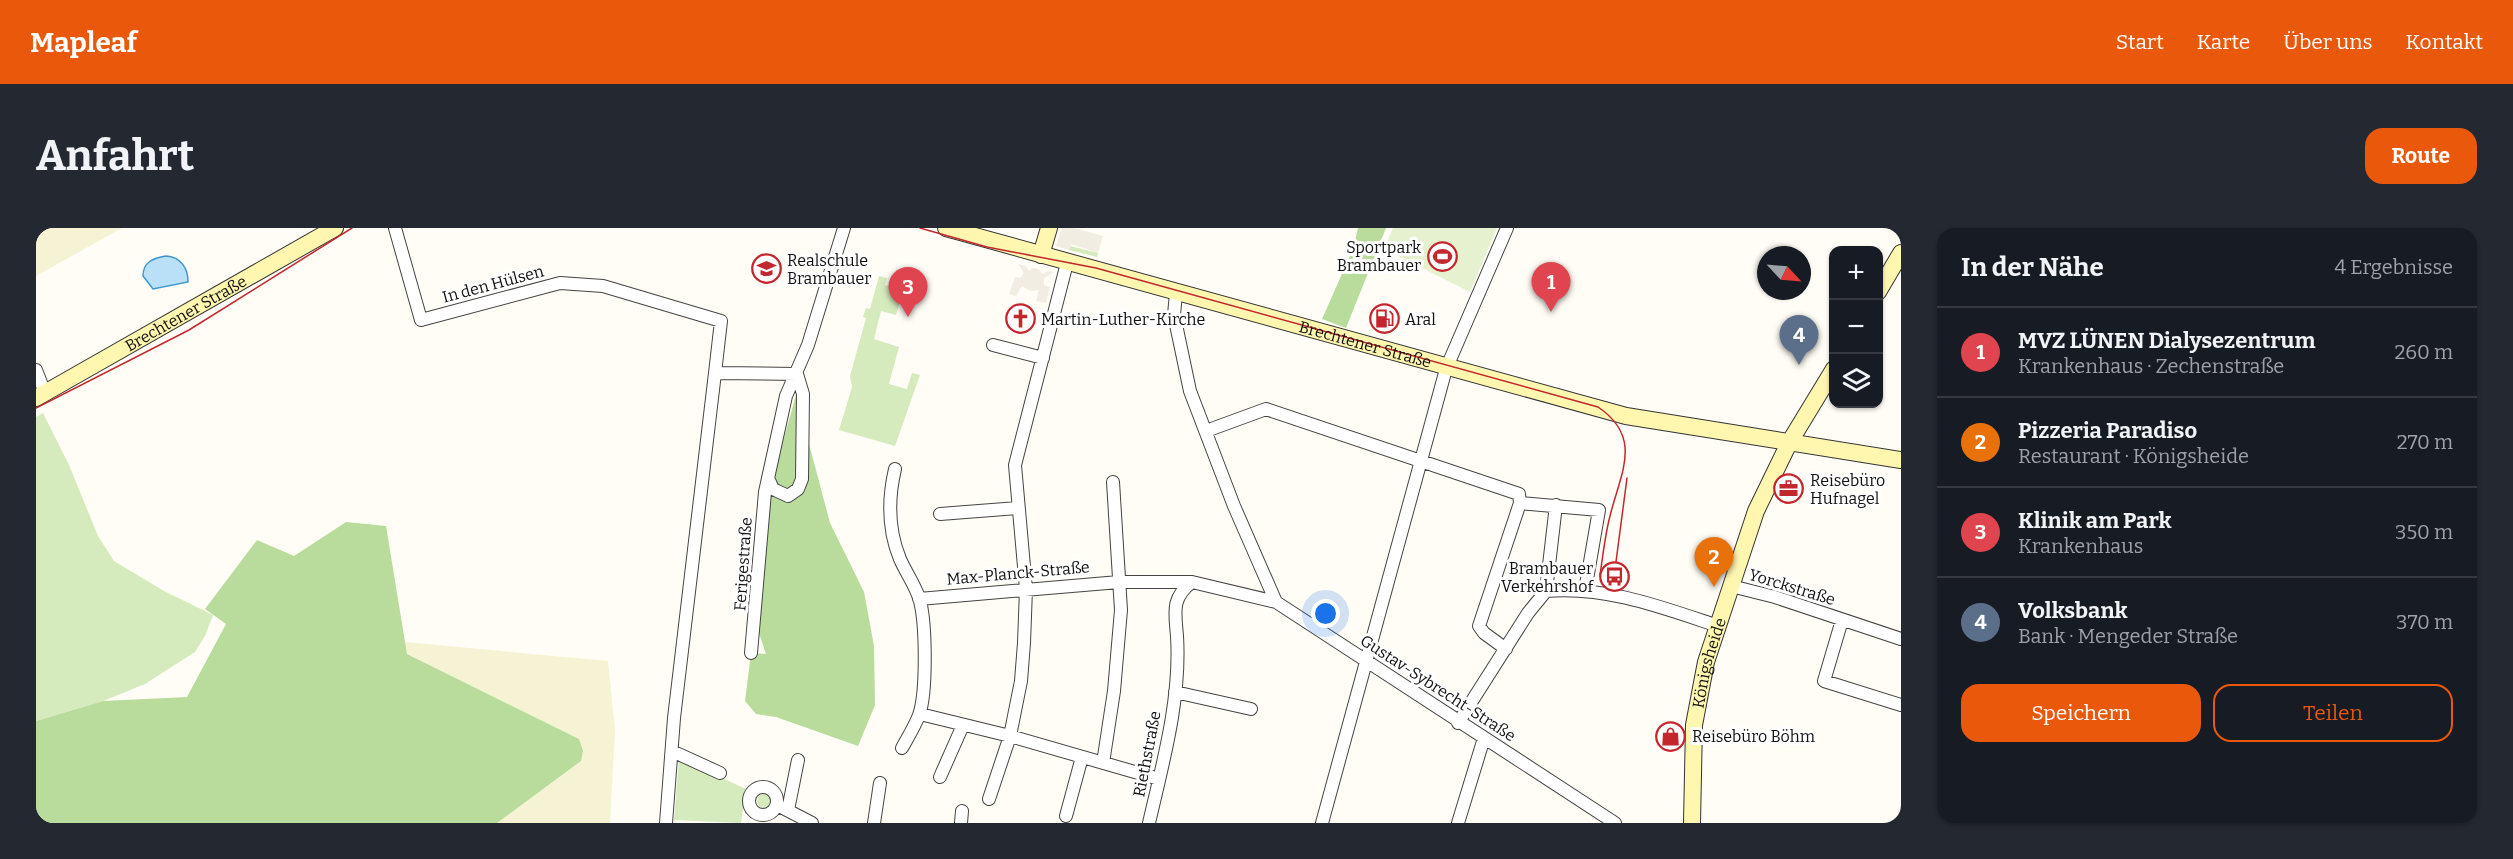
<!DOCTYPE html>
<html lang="de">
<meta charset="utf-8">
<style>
body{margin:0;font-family:Bitter,serif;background:#242831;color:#f1f3f6}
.controls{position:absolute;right:18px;top:18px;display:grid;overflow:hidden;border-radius:12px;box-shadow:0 2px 4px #0004}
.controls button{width:54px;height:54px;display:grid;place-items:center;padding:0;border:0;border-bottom:2px solid #363941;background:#171b24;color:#f1f3f6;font:30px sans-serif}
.compass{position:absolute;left:1721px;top:18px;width:54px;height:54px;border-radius:50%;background:#171b24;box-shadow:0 2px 4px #0004;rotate:116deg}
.you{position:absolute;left:1290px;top:386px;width:21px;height:21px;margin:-15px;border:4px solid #fff;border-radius:50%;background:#1a73e8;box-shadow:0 0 0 9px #1a73e833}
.badge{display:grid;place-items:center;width:39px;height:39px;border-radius:50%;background:#ea580c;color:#fff;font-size:20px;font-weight:700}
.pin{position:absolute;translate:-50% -50px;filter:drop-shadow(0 2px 3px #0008)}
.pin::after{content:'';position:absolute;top:32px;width:21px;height:18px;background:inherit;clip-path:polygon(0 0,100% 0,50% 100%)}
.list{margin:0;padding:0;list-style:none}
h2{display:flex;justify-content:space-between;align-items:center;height:78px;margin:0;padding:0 24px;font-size:26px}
h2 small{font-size:20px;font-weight:400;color:#9ea1a6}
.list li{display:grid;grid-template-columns:39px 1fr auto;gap:18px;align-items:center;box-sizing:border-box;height:90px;padding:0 24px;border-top:2px solid #363941}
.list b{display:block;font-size:22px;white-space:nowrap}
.list p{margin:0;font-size:20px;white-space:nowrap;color:#9ea1a6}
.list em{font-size:20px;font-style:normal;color:#9ea1a6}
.actions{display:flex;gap:12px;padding:18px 24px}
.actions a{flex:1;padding:14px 0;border:2px solid #ea580c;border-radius:18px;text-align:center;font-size:21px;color:#ea580c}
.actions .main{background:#ea580c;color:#fff}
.icon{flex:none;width:33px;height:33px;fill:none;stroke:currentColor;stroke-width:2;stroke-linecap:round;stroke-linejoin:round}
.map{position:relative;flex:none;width:1865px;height:595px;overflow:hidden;border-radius:18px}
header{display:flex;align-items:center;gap:36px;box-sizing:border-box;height:84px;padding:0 30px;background:#ea580c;color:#fff}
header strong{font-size:28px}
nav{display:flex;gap:33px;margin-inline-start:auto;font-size:21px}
.intro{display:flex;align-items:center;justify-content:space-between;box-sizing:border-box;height:144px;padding:0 36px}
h1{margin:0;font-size:42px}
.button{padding:15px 27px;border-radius:18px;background:#ea580c;color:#fff;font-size:21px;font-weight:700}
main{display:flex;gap:36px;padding:0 36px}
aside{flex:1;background:#171b24;border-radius:18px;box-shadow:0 2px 4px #0004}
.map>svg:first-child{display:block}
</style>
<header>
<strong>Mapleaf</strong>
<nav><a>Start</a><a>Karte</a><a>Über uns</a><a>Kontakt</a></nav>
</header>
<div class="intro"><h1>Anfahrt</h1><a class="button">Route</a></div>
<main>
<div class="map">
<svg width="1865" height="595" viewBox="0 0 1865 595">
<rect width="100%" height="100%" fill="#fffdf5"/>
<!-- farmland -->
<path fill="#f6f3d4" d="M0,0H86L0,48Z
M369,414L572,433L579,503L574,595H461L545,533L543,511L371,426Z"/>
<!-- green -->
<path fill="#d5ebbd" d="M1034,18L1062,25L1061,29L1033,22Z
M843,48L851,50L849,57L860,60L862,54L856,52L857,49L870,53L860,87L845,83L838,111L863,119L853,156L871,161L876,145L884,147L859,218L803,202L816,159L814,148L830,90L827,89L830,80L834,81Z
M7,185L33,237L62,308L78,333L128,363L177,387L169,408L159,424L109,456L67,473L0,493V189Z
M643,530L710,561L705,595L638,592Z
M721 573a7 7 0 1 1 14 0a7 7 0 1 1-14 0Z"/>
<!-- forest -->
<path fill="#b9dc9c" d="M1322,0H1350L1310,100L1286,91L1317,21Z
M760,167L794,295L828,364L838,418L839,477L822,518L740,489L720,486L709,473L715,425L730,426L721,399L733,263Z
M310,294L350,298L371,426L543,511L547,523L545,533L461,595H0V493L67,473L151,469L190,396L169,381L221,312L258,328Z"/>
<!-- pitch -->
<path fill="#e6f2cf" d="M1357,0H1461L1434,64L1348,21Z"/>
<!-- plaza -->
<path fill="#f1ede2" d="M1026,0H1038L1067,8L1062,25L1035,16L1033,22L1020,18Z
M982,36L990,38L993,43L997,40L1003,41L1006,46L1012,43L1018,44L1008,50V57L1014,59L1010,75L1000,73L1003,62L994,63L986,58L980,68L973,66L979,49L984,50L988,45Z"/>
<!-- water -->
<path fill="#b9e0f7" stroke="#3f96cf" stroke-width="1.5" d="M130,28C145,29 152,40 152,54L117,61L107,48C107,34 117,30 130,28Z"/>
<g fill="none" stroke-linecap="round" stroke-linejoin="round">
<defs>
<path id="street" d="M359,0L385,92L524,55L567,58L685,93L679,145
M1140,65L1138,87L1154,163L1198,278L1240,374L1579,595
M957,117L1007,130
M0,142L9,165
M1170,203L1230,181L1483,266L1484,275L1563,282L1549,363
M859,241C852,271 852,302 864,331C870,345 880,358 884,373C890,397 891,464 883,487C879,498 872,509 866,520
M732,250L737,261L752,268L762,261L766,251L767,166L761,146
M904,286L982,280
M1695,358L1739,369L1865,411
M1510,363L1520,277
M883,371L1083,354H1156L1240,374
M1806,392L1788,453L1865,477
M1470,421L1448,405L1443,398L1484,275
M715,425L729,264L750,168L772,117L808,0
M1139,464L1215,481
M884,486L974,508L1123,551
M1422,495L1492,385L1510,363C1570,358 1625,379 1682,398
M636,523L684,545
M1067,535L1078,463L1085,382L1077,254
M904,549L927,497
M713 573a14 14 0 1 1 28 0a14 14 0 1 1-28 0Z
M953,571L974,508L985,453L988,415L990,361L979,237L1031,35
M745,579L776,595
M752,582L762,532
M1030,588L1046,529
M630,595L638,490L679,145L761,146
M838,595L844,555
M925,595L926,583
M1113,595C1127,534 1145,471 1141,408C1139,384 1135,370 1156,354
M1286,595L1410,141L1471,0
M1422,595L1448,510"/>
<g id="secondary">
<path id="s1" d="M910,0L1590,188L1865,232"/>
<path d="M1005,27L1013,0"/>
<path d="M1842,64L1865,25"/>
<path id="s2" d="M0,170L299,0"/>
<path id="s3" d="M1656,595L1658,497L1670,434L1720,283L1753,215L1798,141"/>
</g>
</defs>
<!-- street casing -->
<use href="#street" stroke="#444" stroke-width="14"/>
<!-- secondary casing -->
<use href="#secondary" stroke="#333" stroke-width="18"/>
<!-- street -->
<use href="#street" stroke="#fff" stroke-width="12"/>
<!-- secondary -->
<use href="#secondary" stroke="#fff6b0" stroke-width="16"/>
<!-- tram -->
<path stroke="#c4262e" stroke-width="1.5" d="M884,0L951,19L1060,40L1562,179C1608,210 1584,246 1574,288C1569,307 1567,327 1564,347
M0,180L153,102L316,0
M1578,349L1591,250"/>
</g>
<!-- icons -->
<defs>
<symbol id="stadium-ring" viewBox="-11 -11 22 22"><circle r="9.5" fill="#fff" stroke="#c4262e" stroke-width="1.5"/><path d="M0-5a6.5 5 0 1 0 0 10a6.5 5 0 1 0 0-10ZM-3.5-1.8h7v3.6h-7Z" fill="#c4262e"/></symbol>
<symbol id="school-ring" viewBox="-11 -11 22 22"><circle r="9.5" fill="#fff" stroke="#c4262e" stroke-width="1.5"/><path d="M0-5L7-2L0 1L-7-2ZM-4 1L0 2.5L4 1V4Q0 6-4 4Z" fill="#c4262e"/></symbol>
<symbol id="church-ring" viewBox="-11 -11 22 22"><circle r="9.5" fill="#fff" stroke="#c4262e" stroke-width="1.5"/><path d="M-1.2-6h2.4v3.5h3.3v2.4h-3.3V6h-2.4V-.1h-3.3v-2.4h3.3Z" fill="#c4262e"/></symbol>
<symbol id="fuel-ring" viewBox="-11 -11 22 22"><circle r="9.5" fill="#fff" stroke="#c4262e" stroke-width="1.5"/><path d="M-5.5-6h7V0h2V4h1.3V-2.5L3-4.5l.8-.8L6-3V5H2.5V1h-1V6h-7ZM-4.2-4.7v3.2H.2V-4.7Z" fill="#c4262e"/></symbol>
<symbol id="office-ring" viewBox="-11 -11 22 22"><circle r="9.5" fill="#fff" stroke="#c4262e" stroke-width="1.5"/><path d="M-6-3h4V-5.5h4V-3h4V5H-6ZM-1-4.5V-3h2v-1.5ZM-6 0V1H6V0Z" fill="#c4262e"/></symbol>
<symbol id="bus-ring" viewBox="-11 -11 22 22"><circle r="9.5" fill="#fff" stroke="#c4262e" stroke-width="1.5"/><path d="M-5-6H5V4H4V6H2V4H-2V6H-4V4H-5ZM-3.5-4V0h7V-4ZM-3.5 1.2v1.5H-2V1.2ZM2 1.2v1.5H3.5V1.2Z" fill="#c4262e"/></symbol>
<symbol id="shop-ring" viewBox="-11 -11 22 22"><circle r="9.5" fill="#fff" stroke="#c4262e" stroke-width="1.5"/><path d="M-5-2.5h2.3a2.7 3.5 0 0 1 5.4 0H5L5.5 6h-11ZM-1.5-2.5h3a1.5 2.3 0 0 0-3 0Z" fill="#c4262e"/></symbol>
</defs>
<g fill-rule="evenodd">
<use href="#stadium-ring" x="1390" y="12" width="33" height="33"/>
<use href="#school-ring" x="714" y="24" width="33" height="33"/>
<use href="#church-ring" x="968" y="74" width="33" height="33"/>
<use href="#fuel-ring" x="1332" y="74" width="33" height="33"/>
<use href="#office-ring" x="1736" y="244" width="33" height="33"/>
<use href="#bus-ring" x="1562" y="332" width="33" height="33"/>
<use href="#shop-ring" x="1618" y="492" width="33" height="33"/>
</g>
<g text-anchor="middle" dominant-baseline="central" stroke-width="6" stroke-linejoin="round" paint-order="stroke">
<!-- poi labels -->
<g font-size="16" fill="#111" stroke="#fff" text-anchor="start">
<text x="1385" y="19" text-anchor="end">Sportpark<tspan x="1385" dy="18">Brambauer</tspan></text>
<text x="751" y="32">Realschule<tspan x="751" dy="18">Brambauer</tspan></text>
<text x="1005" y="91">Martin-Luther-Kirche</text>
<text x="1369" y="91">Aral</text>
<text x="1774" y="252">Reisebüro<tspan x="1774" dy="18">Hufnagel</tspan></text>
<text x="1557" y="340" text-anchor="end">Brambauer<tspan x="1557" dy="18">Verkehrshof</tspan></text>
<text x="1656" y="508">Reisebüro Böhm</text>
</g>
<!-- street labels -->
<g font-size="16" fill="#111" stroke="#fff">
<text transform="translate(457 56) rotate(-15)">In den Hülsen</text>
<text stroke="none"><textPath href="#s2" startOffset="172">Brechtener Straße</textPath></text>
<text stroke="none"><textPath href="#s1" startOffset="435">Brechtener Straße</textPath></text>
<text transform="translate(707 336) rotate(-86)">Ferigestraße</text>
<text transform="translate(982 345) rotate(-5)">Max-Planck-Straße</text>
<text transform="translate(1756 359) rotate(17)">Yorckstraße</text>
<text stroke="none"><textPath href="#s3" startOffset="162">Königsheide</textPath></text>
<text transform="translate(1402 460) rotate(33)">Gustav-Sybrecht-Straße</text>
<text transform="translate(1111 526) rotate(-79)">Riethstraße</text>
</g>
</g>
</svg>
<div class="controls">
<button>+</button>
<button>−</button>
<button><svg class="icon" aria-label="layers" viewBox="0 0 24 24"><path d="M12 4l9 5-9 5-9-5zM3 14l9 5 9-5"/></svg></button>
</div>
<svg class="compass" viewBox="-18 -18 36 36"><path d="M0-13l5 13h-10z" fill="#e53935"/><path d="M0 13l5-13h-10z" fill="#9ea1a6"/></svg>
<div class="you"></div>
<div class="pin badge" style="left:1515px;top:84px;background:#e0444e">1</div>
<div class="pin badge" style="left:1678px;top:359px;background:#e8710a">2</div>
<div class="pin badge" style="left:872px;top:89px;background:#e0444e">3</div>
<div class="pin badge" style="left:1763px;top:137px;background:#5c6f8a">4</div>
</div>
<aside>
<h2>In der Nähe<small>4 Ergebnisse</small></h2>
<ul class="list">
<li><span class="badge" style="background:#e0444e">1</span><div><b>MVZ LÜNEN Dialysezentrum</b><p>Krankenhaus · Zechenstraße</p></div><em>260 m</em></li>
<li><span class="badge" style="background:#e8710a">2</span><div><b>Pizzeria Paradiso</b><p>Restaurant · Königsheide</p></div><em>270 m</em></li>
<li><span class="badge" style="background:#e0444e">3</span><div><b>Klinik am Park</b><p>Krankenhaus</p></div><em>350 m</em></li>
<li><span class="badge" style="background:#5c6f8a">4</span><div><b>Volksbank</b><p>Bank · Mengeder Straße</p></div><em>370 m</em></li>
</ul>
<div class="actions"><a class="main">Speichern</a><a>Teilen</a></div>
</aside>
</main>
